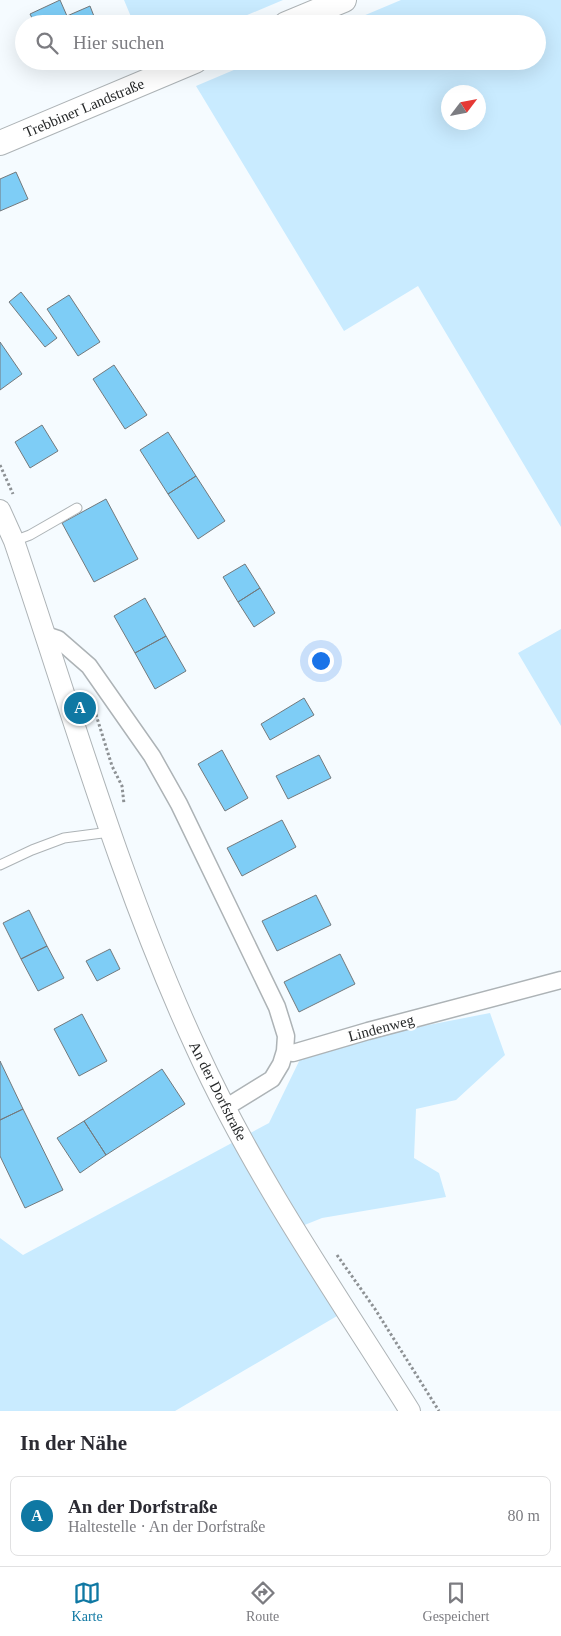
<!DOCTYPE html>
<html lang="de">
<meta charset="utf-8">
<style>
body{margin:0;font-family:"Times New Roman",serif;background:#f7f7f7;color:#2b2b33}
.compass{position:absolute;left:441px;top:85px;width:45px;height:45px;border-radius:50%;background:#fff;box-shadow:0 5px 20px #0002;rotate:58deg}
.you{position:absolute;left:320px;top:660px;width:18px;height:18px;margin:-12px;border:4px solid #fff;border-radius:50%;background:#1a73e8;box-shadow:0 0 0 8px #1a73e833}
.badge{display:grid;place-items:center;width:32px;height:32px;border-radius:50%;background:#0f78a3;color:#fff;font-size:16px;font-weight:700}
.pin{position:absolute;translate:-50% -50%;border:2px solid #fff;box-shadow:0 1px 5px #0006}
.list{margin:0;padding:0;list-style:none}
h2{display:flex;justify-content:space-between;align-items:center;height:65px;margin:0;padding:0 20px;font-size:21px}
h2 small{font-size:16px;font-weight:400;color:#7c7c81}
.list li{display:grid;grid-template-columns:32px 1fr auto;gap:15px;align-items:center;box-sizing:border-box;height:80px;margin:0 10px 10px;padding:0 10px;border:1px solid #e1e1e2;border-radius:8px}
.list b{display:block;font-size:19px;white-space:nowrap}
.list p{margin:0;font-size:16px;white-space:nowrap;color:#7c7c81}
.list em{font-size:16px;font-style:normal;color:#7c7c81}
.icon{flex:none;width:28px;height:28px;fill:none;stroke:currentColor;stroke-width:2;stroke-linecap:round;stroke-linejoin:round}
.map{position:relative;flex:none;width:561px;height:1411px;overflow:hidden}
.search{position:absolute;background:#fff;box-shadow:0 5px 20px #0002;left:15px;right:15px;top:15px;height:55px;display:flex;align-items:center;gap:12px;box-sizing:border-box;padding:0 18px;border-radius:28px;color:#7c7c81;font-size:19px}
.sheet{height:155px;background:#fff}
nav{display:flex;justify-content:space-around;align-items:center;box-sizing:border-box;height:70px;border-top:1px solid #e1e1e2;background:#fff;font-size:14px;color:#7c7c81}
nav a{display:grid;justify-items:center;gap:2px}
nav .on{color:#0f78a3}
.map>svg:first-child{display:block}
</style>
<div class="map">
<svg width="561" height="1411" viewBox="0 0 561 1411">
<rect width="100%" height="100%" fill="#f5fbff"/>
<!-- green -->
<path fill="#c9ebff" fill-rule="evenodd" d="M124,0H283L226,24H134Z
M401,0H561V527L418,286L344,331L196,86L255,61H537V24H344ZM478,92V122H448V92Z
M561,629V726L518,653Z
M490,1013L505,1055L456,1100L416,1109L414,1158L439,1173L446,1197L322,1218L287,1232L337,1316L175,1411H0V1238L23,1255L269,1123L305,1049Z"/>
<!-- building -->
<path fill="#7ecdf6" stroke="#73797c" d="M60,0L67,16L90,6L97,24H35L30,14Z
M16,172L28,199L0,211V179Z
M21,292L57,338L45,347L9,302Z
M69,295L100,342L78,356L47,309Z
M0,342L22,374L0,390Z
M114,365L147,415L125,429L93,379Z
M42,425L58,451L30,468L15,442Z
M168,432L196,476L168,494L140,450Z
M196,476L225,521L198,539L168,494Z
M106,499L138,559L94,582L62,523Z
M245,564L260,588L238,602L223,577Z
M260,588L275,613L254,627L238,602Z
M145,598L166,636L135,653L114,616Z
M166,636L186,671L155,689L135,653Z
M304,698L314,715L270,740L261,724Z
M222,750L248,798L225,811L198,764Z
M319,755L331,778L288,799L276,776Z
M282,820L296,847L242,876L227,848Z
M316,895L331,925L277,951L262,921Z
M29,910L47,946L21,959L3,923Z
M47,946L64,978L38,991L21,959Z
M110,949L120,969L97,981L86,961Z
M340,954L355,984L299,1012L284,982Z
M82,1014L107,1061L79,1076L54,1029Z
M0,1061L23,1109L0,1120Z
M162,1069L185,1104L106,1155L84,1121Z
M23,1109L63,1190L25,1208L0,1156V1120Z
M84,1121L106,1155L80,1173L57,1138Z"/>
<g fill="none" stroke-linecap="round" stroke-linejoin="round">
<defs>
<path id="service" d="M14,541L30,535L77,508
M0,865L32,850L64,838L110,832"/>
<path id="minor" d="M46,635L58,639L89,666L152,756L179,804L277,1007L286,1036L285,1051L281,1064L272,1079L225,1108
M285,1051L293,1053L368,1031L561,980"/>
<path id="tertiary" d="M0,510L14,541C72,712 121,886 197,1050C255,1177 336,1293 410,1411"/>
<path id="secondary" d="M286,24L344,0
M0,143L195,61"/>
</defs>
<!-- service casing -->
<use href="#service" stroke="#adb3b6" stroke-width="11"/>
<!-- minor casing -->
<use href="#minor" stroke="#adb3b6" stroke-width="19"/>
<!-- tertiary casing -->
<use href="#tertiary" stroke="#adb3b6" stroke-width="22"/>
<!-- secondary casing -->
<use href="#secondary" stroke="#adb3b6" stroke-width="26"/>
<!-- path -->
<path stroke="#8d9194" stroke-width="3" stroke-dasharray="2.5 2.5" stroke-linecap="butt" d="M0,465L13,494
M93,705L112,766L122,786L124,804
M337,1255L375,1309L439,1411"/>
<!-- service -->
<use href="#service" stroke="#fff" stroke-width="9"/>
<!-- minor -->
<use href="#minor" stroke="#fff" stroke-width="16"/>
<!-- tertiary -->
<use href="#tertiary" stroke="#fff" stroke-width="20"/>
<!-- secondary -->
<use href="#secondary" stroke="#fff" stroke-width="24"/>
</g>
<g text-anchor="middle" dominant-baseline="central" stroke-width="4.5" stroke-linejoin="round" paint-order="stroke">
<!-- street labels -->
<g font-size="15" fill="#262829" stroke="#fff">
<text transform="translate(84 108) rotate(-23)">Trebbiner Landstraße</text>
<text transform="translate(381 1028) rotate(-15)">Lindenweg</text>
<text transform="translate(218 1091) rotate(63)">An der Dorfstraße</text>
</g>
</g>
</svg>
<svg class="compass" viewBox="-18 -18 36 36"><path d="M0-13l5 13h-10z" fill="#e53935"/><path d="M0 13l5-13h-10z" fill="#7c7c81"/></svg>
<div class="you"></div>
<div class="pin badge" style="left:80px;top:708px">A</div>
<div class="search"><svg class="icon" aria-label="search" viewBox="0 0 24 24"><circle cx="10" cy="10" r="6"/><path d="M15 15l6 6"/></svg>Hier suchen</div>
</div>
<section class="sheet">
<h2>In der Nähe<small></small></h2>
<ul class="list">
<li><span class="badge">A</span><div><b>An der Dorfstraße</b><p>Haltestelle · An der Dorfstraße</p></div><em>80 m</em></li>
</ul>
</section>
<nav>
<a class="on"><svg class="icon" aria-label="map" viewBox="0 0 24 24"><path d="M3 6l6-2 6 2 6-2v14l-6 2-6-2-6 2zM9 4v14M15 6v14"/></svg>Karte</a>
<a><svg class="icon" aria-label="directions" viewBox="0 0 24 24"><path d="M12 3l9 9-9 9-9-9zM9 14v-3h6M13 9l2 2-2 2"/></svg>Route</a>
<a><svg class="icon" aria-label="saved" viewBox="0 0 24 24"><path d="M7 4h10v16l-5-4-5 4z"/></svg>Gespeichert</a>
</nav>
